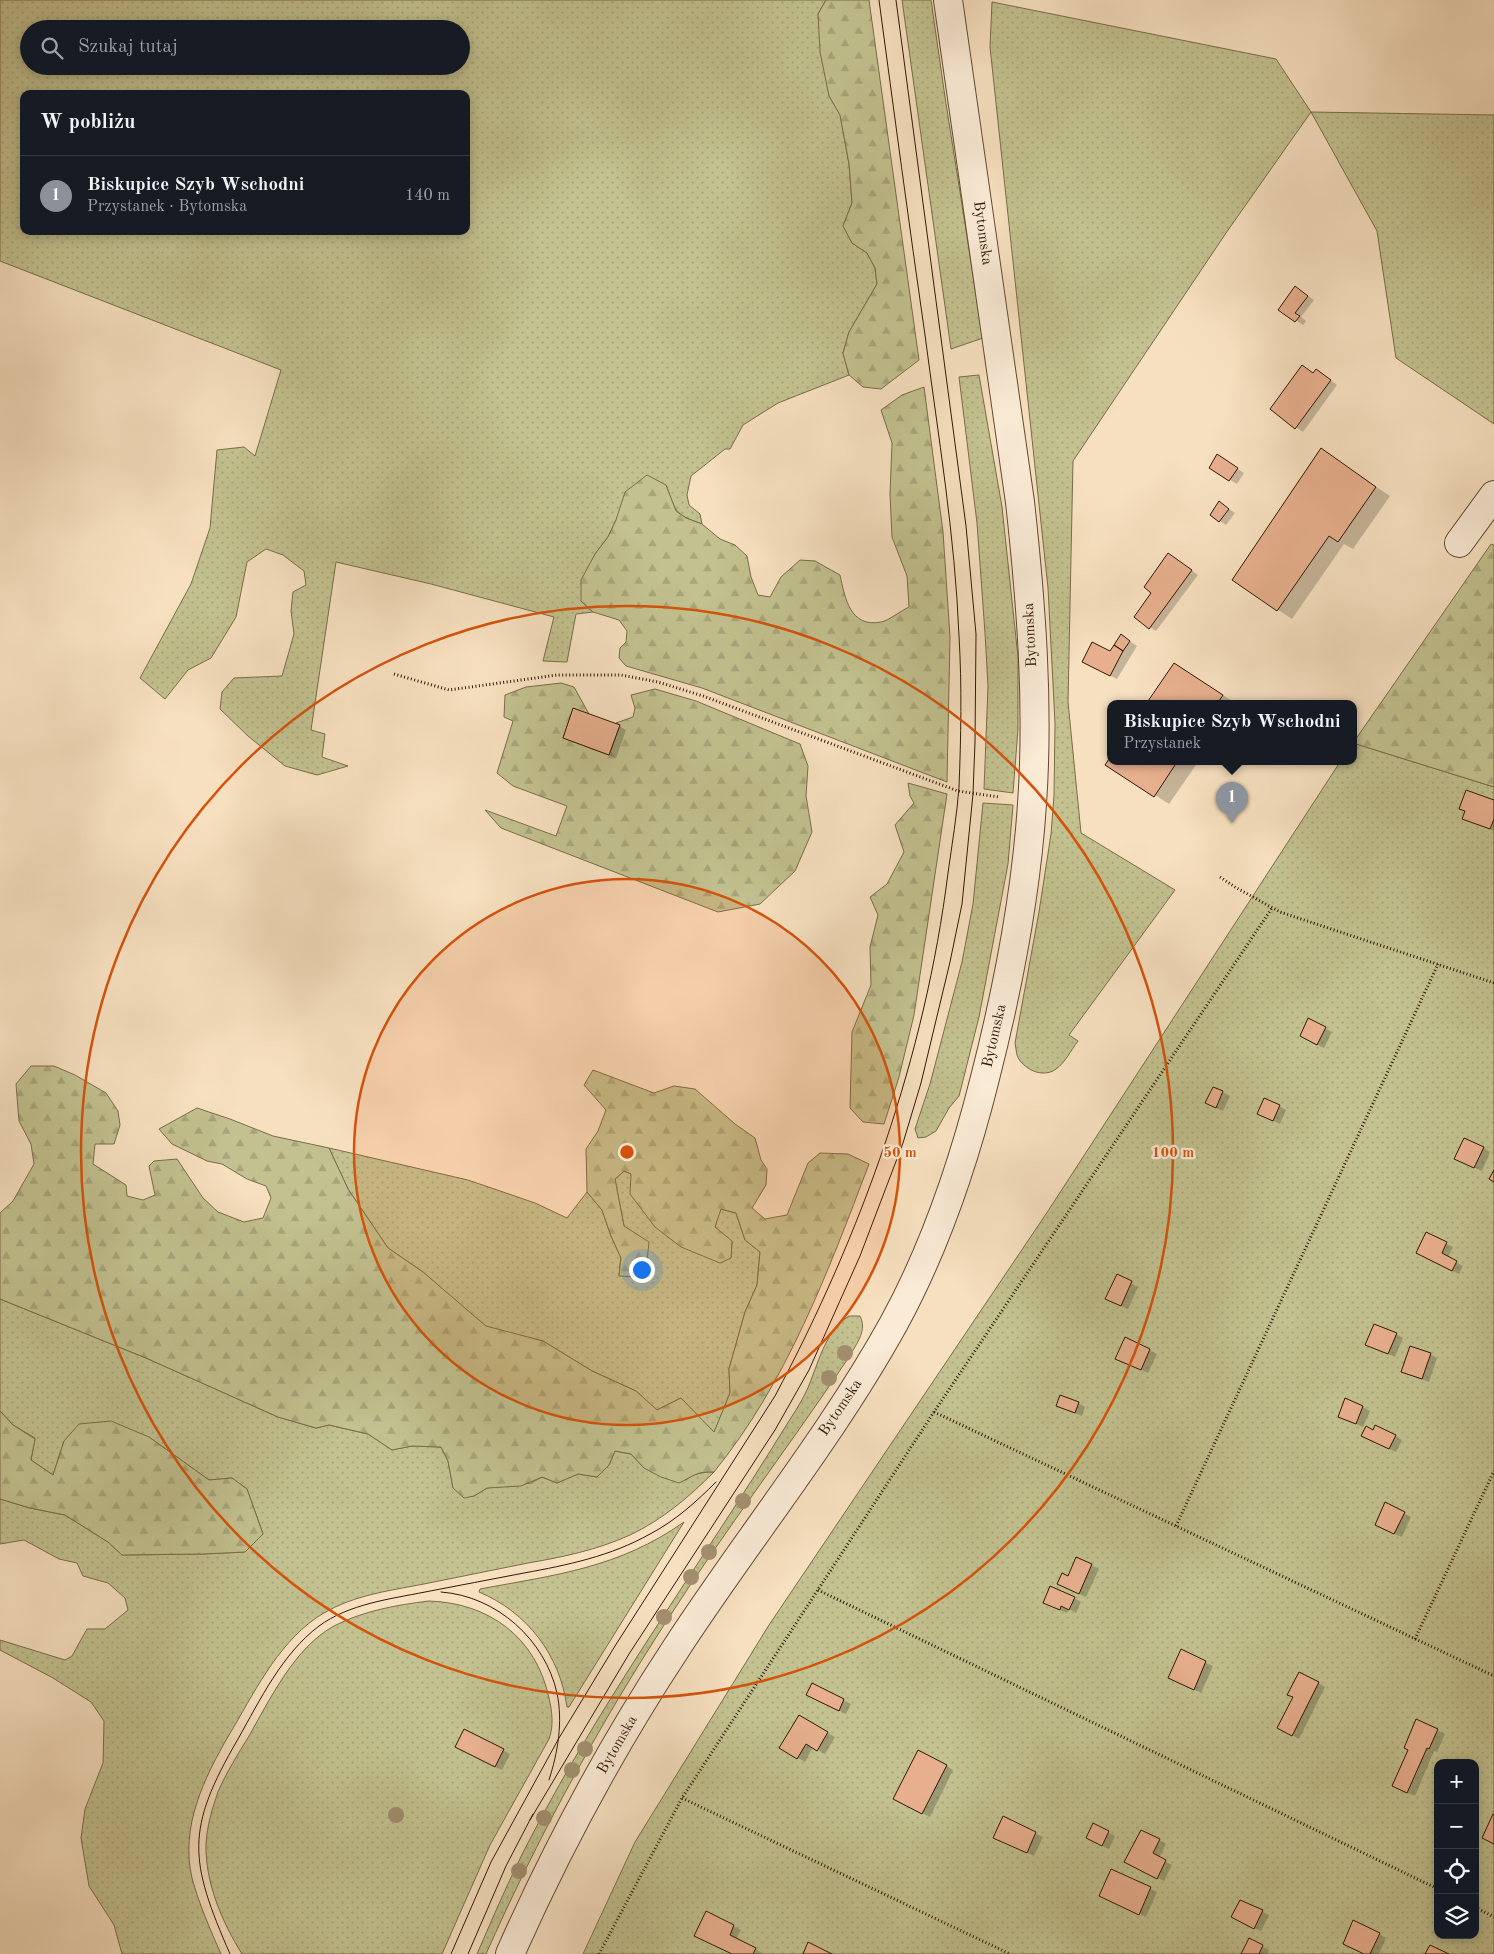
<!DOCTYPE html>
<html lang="pl">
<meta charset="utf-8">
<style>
body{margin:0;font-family:"Old Standard TT",serif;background:#20242c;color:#f1f3f6}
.controls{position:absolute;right:15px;bottom:15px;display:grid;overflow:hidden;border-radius:10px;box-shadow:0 2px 12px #0003}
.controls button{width:45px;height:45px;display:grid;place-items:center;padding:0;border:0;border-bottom:1px solid #363941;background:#171b24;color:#f1f3f6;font:25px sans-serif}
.you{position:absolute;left:641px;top:1269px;width:18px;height:18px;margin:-12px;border:4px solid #fff;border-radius:50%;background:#1a73e8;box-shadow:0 0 0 8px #1a73e833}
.badge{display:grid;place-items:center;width:32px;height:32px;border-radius:50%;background:#8c9099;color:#fff;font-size:16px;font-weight:700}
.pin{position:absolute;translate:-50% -41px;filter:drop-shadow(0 1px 2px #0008)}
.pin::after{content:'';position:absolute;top:26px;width:18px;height:15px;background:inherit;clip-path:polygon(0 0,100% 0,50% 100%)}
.popup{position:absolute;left:1107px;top:700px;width:250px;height:65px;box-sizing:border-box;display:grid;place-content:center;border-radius:10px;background:#171b24;filter:drop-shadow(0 1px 4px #0005);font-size:16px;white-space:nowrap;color:#9ea1a6}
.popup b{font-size:19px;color:#f1f3f6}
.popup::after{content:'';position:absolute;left:50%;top:100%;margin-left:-10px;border:10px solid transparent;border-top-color:#171b24}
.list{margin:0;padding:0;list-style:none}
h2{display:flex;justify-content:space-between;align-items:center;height:65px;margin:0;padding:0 20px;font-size:21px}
h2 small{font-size:16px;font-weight:400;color:#9ea1a6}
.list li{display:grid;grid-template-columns:32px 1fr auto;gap:15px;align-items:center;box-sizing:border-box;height:80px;padding:0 20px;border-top:1px solid #363941}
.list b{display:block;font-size:19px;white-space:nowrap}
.list p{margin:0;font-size:16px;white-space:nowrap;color:#9ea1a6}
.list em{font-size:16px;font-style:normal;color:#9ea1a6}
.icon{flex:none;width:28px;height:28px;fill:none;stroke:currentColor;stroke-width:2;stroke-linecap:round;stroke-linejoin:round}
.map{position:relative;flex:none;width:1494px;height:1954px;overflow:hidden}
.search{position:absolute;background:#171b24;box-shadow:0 2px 12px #0003;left:20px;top:20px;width:450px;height:55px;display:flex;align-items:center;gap:12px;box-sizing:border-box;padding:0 18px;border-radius:28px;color:#9ea1a6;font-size:19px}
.panel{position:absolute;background:#171b24;box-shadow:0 2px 12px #0003;left:20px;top:90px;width:450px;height:145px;border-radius:10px}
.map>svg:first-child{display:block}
</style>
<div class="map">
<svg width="1494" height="1954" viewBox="0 0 1494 1954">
<defs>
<pattern id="grass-dots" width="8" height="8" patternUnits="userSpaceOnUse" patternTransform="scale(1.25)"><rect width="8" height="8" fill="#c2c18f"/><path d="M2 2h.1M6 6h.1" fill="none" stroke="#a7a57a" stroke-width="1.8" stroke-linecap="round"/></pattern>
<pattern id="forest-firs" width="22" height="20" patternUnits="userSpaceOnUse" patternTransform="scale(1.25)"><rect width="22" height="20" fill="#c2c18f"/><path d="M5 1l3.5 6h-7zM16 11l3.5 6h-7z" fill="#a7a57a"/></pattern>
</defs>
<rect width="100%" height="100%" fill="#f7e0c0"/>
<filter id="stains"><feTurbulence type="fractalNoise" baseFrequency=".004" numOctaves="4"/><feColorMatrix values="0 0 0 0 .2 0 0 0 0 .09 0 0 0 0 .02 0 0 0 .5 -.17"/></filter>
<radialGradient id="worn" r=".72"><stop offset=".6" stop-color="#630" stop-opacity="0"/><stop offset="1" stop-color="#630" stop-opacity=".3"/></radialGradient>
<!-- grass -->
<path fill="url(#grass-dots)" stroke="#7a6c48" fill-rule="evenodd" d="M0,0H826L818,14L829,96L840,114L849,164L852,203L843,226L852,243L867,253L875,268L877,284L849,332L843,353L849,375L778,403L743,425L730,449H725L691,476L687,495L689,505L700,514L702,524C674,514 676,512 666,485L616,520L608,537L595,554L581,601L593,612L576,614L567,662L543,661L554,617L431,584L336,562L311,730L325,734L322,757L348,766L317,775L285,766L248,736L220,709L222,692L234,678L282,676L294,634L291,611L293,592L306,585L304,571L283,555L266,549L247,562L236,617L211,658L188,670L165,699L140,678L191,584L210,528L217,450L244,447L255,456L281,370L0,261ZM29,29H461V66H29ZM24,94H466V231H24Z
M902,0H931L945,97L983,338L951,349Z
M992,2L1276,59L1311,112L1494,115V424L1396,358L1377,231L1311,112L1226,233L1073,461L1068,702L1081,833L1175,890L1069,1035L1078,1041C1071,1050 1065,1063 1056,1069C1043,1079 1022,1069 1017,1055C1016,1051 1016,1047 1015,1043L1039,912L1051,834L1054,796L1055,723L1048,588L990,47Z
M979,375L1002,507L1018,657V729L1013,793L984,789L988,686L985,633L977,523L959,377Z
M1353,743L1494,787V1954H583L635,1842L769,1625L1046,1214L1340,762H1353ZM1438,1763H1475V1935H1438Z
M983,803L1013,805L1008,864L979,1017L959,1096L949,1108L936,1131L926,1137L918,1138L915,1129L930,1084L962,962L973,904Z
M329,1148L468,1180L535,1203L567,1218L587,1192L602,1210L611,1236L621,1258L619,1276L624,1226L615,1179L624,1171L631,1174L731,1257L732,1242L715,1227L720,1209L736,1213L745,1240L760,1252L757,1285L745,1312L729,1369L730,1393L714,1433L681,1398L657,1410L636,1391L592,1371L543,1341L486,1327L423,1272L388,1248L348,1189Z
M0,1299L146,1358L278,1417L316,1428L329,1425L368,1434L392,1450L412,1446L441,1447L448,1461L453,1488L474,1496L487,1488L531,1483L542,1477L557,1483L578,1474L597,1477L609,1465L615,1451L631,1454L644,1468L686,1480C695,1473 703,1472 714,1472C689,1497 662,1520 630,1535C597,1550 563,1557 528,1563C493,1570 459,1577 424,1584C387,1591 348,1596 316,1618C276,1646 253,1695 229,1735C204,1778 180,1827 192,1878C199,1904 210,1929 221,1954H122L114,1925L89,1886L81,1838L85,1809L103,1763L104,1721L91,1702L53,1678L0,1650V1640L65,1660L72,1656L87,1629H105L128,1610L125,1598L108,1583L83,1576L77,1563L59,1559L24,1540L0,1544V1499L30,1508L65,1515L108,1542L122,1555L203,1554L244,1552L263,1534L247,1489L232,1478L209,1480L149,1437L64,1441L53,1475L31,1460L35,1438L13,1425L0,1411Z
M849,1316H860C867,1330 858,1341 851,1354C791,1444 725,1530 666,1622C598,1727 537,1839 486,1954H477C494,1915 511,1875 531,1837C605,1695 700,1565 784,1429C792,1416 801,1403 807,1390C818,1365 825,1330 849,1316Z
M684,1522L569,1707H567C560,1655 527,1612 479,1592L480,1589C555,1575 619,1568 684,1522Z
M429,1601C489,1603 536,1637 549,1698C552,1711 554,1726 549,1739L490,1845L442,1954H242C222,1922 205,1882 206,1844C207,1826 212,1809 218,1792C226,1773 238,1754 249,1736C270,1699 295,1647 334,1626C363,1611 396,1605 429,1601Z"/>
<!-- forest -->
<path fill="url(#forest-firs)" stroke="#7a6c48" d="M826,0H869L919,360L881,389L863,387L849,375L843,353L849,332L877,284L875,268L867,253L852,243L843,226L852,203L849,164L840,115L829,96L820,52L818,14Z
M924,387L943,532L950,637L947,782L702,688L626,666L619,658L620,648L626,642L627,631L619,620L593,612L581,601V580L595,554L608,537L616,520L625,492L647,475L666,485L676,511L686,518L702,524L720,539L735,545L747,556L751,577L758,595L770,597L781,577L800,560L815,561L840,575C845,598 850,628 881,622C888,621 902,610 909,607L907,576L892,537L890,494L892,443L881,410L902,395Z
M1491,544L1494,545V787L1353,743Z
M561,683L574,687L589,714L573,709L563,738L609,755L620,725L616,723L633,717L635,708L631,695L655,689L696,701L800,744L808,766L806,796L812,832L795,871L760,904L718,912L501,828L485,810L556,836L567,806L513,786L497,773L513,721L504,717L505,695L526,687Z
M908,783L947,794L914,1015L899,1077L884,1124L863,1122L850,1108L852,1032L871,985L870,947L878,915L870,897L887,884L904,852L895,825L914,803L910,796Z
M31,1066H54L75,1075L106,1093L118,1111L120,1125L114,1144H95L93,1164L126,1185L127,1196L143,1200L155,1195L149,1166L154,1161L177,1159L203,1198L218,1212L244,1222L263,1218L271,1198L266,1186L247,1179L222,1164L207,1161L172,1144L159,1129L197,1108L230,1119L273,1136L329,1148L348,1189L388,1248L423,1272L486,1326L543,1341L592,1371L636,1391L657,1410L681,1398L714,1432L730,1393L729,1369L745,1312L757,1285L760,1252L745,1240L736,1213L721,1209L715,1227L732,1241L731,1258L720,1263L681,1247L655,1227L630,1194L631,1174L624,1171L615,1179L624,1226L649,1242L647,1261L638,1277L619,1276L621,1258L611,1236L602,1210L587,1192L586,1149L598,1131L606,1110L584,1085L593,1070L654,1093L674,1086L695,1089L735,1124L755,1138L761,1160L767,1169L766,1185L752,1208L765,1219L787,1215L808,1163L820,1153L848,1154L869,1164C828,1272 787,1382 714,1472C696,1471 694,1476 679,1483L661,1477L644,1468L631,1454L615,1451L609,1465L597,1477L578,1474L557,1483L542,1477L521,1486L487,1488L474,1496L464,1498L453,1488L448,1461L441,1447L412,1446L392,1450L368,1434L329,1425L316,1428L278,1417L146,1358L0,1299V1213L13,1201L34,1164L31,1144L19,1121L16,1084Z
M0,1411L13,1425L35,1439L31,1460L53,1475L64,1441L79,1424L111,1421L149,1437L209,1480L232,1478L247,1489L263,1534L245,1552L203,1554L122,1555L108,1542L65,1515L30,1508L0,1499Z"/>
<!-- shadow -->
<path fill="#0003" d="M1302,292L1314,300L1301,317L1306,321L1303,325L1280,309Z
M1323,375L1337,385L1303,432L1271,409Z
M1321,450L1390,496L1353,549L1344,544L1292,619L1233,580Z
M1218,456L1244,473L1237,484L1210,468Z
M1226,507L1235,513L1226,525L1220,521Z
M1176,559L1198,575L1156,631L1149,627Z
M1122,636L1137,646L1117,679L1090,665L1110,653Z
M1175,664L1189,673L1237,704H1148Z
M619,726L626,730L616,758L564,738Z
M1111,762H1198L1169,804L1107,764Z
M1494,801V831L1464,818L1466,812L1460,809Z
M1309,1020L1332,1032L1324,1048L1308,1040Z
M1214,1088L1230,1096L1223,1111L1214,1107Z
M1279,1106L1286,1110L1280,1124L1266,1117Z
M1484,1148L1490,1152L1482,1171L1462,1162Z
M1427,1234L1453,1247L1448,1258L1463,1266L1459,1274L1424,1257Z
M1117,1276L1138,1287L1128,1309L1114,1303Z
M1396,1334L1403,1338L1395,1357L1374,1348Z
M1126,1339L1157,1354L1148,1373L1124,1362Z
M1430,1354L1437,1358L1429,1382L1403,1372Z
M1078,1403L1085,1407L1082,1416L1057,1406Z
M1363,1407L1370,1411L1363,1427L1347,1420Z
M1395,1436L1402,1440L1396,1452L1370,1439Z
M1386,1504L1411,1517L1402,1537L1383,1529Z
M1077,1558L1099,1569L1086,1597L1066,1588Z
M1074,1598L1081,1602L1076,1613L1069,1609L1067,1613L1052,1607Z
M1181,1651L1213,1666L1201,1693L1176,1681Z
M1318,1683L1325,1687L1299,1739L1279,1728L1294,1697Z
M812,1685L851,1704L846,1714L815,1698Z
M800,1717L835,1737L825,1754L813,1747L805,1762L781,1748Z
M1416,1721L1445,1734L1437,1752L1434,1751L1415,1796L1401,1790Z
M503,1750L510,1754L502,1770L464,1751Z
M946,1766L953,1770L930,1817L902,1803Z
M1003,1818L1043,1837L1034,1856L1002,1841Z
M1093,1825L1115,1836L1109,1849L1094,1841Z
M1159,1840L1166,1844L1159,1858L1172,1865L1164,1881L1133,1866Z
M1112,1870L1157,1892L1146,1917L1107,1899Z
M1240,1901L1269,1915L1261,1931L1240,1921Z
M707,1913L741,1930L736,1939L762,1953L761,1954H733Z
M1379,1934L1386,1938L1379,1954H1365Z
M1262,1946L1269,1950L1268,1954H1243Z"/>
<!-- building -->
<path fill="#e7af8d" stroke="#311702" d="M1295,286L1308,296L1295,313L1300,316L1295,322L1278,310Z
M1302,365L1313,373L1316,369L1331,380L1295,429L1270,409Z
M1321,448L1376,487L1338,542L1329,536L1277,611L1232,580Z
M1217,454L1238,468L1229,481L1209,468Z
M1219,501L1229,509L1219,522L1210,515Z
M1168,553L1192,570L1149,629L1134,617L1151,593L1144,587Z
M1121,634L1130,641L1123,651L1114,645Z
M1092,642L1110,651L1114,645L1123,651L1110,676L1082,662Z
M1174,663L1223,695L1217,704H1146Z
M573,708L620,725L609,755L563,738Z
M1111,756V762H1177L1154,797L1105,765Z
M1466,790L1494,800V819L1490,829L1462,819L1465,811L1459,809Z
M1308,1018L1326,1027L1317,1045L1300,1036Z
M1213,1087L1223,1091L1216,1108L1205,1103Z
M1264,1098L1280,1105L1273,1121L1257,1114Z
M1464,1138L1484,1147L1474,1168L1454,1159Z
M1494,1170V1182L1489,1179Z
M1426,1232L1447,1242L1442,1253L1457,1261L1452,1271L1416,1253Z
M1117,1274L1132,1281L1121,1306L1105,1299Z
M1374,1324L1397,1333L1388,1354L1365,1345Z
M1125,1337L1150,1349L1141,1370L1115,1359Z
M1410,1346L1431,1353L1422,1379L1401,1372Z
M1060,1395L1079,1402L1075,1413L1056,1406Z
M1345,1398L1363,1406L1356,1424L1338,1417Z
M1375,1425L1396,1435L1389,1449L1361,1436L1366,1426L1373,1430Z
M1385,1502L1405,1512L1394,1534L1375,1525Z
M1076,1557L1092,1564L1079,1594L1057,1584L1062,1573L1068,1576Z
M1050,1586L1075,1597L1069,1610L1061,1606L1060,1610L1043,1603Z
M1181,1649L1206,1661L1194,1690L1168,1678Z
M1299,1672L1319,1682L1292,1736L1277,1728L1293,1697L1287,1695Z
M812,1683L844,1699L839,1711L806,1695Z
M799,1715L828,1732L817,1751L806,1744L797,1759L779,1748Z
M1416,1719L1438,1729L1429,1749L1427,1748L1407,1793L1392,1786L1408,1750L1404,1748Z
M464,1729L504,1749L495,1767L455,1747Z
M918,1750L947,1765L922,1814L893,1799Z
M1493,1814L1494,1815V1844L1482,1838Z
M1003,1816L1036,1832L1027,1853L993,1838Z
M1093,1823L1109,1831L1102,1846L1086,1838Z
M1141,1830L1160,1839L1153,1853L1166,1860L1157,1879L1124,1862Z
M1111,1869L1151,1887L1139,1915L1099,1896Z
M1240,1900L1263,1910L1254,1929L1231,1917Z
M706,1911L734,1925L730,1935L756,1948L753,1954H732L694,1936Z
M1353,1920L1380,1933L1370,1954H1364L1343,1944Z
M1249,1938L1263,1945L1259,1954H1241Z
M808,1942L832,1954H803Z
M1430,1945L1449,1954H1425Z"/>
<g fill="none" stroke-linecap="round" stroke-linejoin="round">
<defs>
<path id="minor" d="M1459,543L1494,495"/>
<path id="tertiary" d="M510,1954C557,1848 613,1744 677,1647C748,1538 831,1437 894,1323C936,1246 964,1162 985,1078C1008,988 1026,896 1032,804C1039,703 1031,602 1020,502L948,0"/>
</defs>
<!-- minor casing -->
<use href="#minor" stroke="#624932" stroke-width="30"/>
<!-- tertiary casing -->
<use href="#tertiary" stroke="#624932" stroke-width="30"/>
<!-- path -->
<path stroke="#311702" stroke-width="3" stroke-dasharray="1 2.5" stroke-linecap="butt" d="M394,674L449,690L557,675H621L658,682L703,696L958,791L999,797
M1220,877L1235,887L1280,912L1494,983
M934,1412L1494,1676
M1176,1526L1438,964
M818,1590L1438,1889
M1415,1639L1494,1471
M682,1798L1010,1954
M1475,1907L1494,1917
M599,1954L682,1798L934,1412L1272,908"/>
<!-- minor -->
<use href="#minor" stroke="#faebd6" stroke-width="28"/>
<!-- tertiary -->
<use href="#tertiary" stroke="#faebd6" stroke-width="28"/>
<!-- tram -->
<path stroke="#311702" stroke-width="1" d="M441,1592C497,1596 545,1640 557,1693C563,1722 558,1752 549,1780
M530,1820L629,1654L775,1430L809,1370L860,1256L903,1143L921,1083L950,962L962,904L973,794L975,742L976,634L966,526L896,0
M230,1954C189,1860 185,1830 238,1739C260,1700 282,1654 319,1626C349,1604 390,1599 425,1592C458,1586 491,1579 524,1573C568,1565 611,1556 650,1534C675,1521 696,1502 716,1482
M451,1954L491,1862L559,1738L615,1646L775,1396C862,1233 925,1056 948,873C952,844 957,815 959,787C961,737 962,686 959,636C955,535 938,435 925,335C909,224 894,112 879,0
M468,1954L506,1866L533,1814"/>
</g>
<!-- trees -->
<g fill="#a28e6f">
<circle cx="845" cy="1353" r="8"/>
<circle cx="829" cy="1378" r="8"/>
<circle cx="743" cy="1501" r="8"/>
<circle cx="709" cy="1552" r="8"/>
<circle cx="691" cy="1577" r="8"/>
<circle cx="664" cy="1617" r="8"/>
<circle cx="585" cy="1749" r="8"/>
<circle cx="572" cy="1770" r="8"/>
<circle cx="396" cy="1815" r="8"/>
<circle cx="544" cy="1818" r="8"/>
<circle cx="519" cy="1871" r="8"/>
</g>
<!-- distance rings -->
<circle cx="627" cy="1152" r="273" fill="#d6520b" fill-opacity=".12"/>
<g fill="none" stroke="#d6520b" stroke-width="2.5">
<circle cx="627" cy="1152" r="273"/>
<circle cx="627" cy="1152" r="546"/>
</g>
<g text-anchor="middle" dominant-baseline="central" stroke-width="4.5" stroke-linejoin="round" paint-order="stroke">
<!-- street labels -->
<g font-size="15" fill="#311702" stroke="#faebd6">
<text transform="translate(982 233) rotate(82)">Bytomska</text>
<text transform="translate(1031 635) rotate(-93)">Bytomska</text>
<text transform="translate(995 1036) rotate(-77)">Bytomska</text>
<text transform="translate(841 1408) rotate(-56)">Bytomska</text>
<text transform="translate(618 1745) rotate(-60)">Bytomska</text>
</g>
</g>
<circle cx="627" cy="1152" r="8" fill="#d6520b" stroke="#faebd6" stroke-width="2.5"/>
<g font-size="15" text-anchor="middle" font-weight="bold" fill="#d6520b" stroke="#faebd6" stroke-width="4.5" stroke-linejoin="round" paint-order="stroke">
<text x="900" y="1157">50 m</text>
<text x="1173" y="1157">100 m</text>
</g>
<rect width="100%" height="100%" filter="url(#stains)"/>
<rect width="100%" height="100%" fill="url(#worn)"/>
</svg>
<div class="controls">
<button>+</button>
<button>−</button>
<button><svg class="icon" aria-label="locate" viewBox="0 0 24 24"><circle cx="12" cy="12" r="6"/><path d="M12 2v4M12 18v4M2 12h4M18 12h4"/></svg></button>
<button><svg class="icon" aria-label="layers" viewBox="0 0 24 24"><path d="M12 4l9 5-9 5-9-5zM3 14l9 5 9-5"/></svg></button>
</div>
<div class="you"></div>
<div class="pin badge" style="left:1232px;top:823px">1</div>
<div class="popup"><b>Biskupice Szyb Wschodni</b>Przystanek</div>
<div class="search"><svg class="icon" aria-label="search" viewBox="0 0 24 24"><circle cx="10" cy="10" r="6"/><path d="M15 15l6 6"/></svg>Szukaj tutaj</div>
<section class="panel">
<h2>W pobliżu<small></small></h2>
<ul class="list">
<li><span class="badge">1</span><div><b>Biskupice Szyb Wschodni</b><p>Przystanek · Bytomska</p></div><em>140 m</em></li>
</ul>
</section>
</div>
